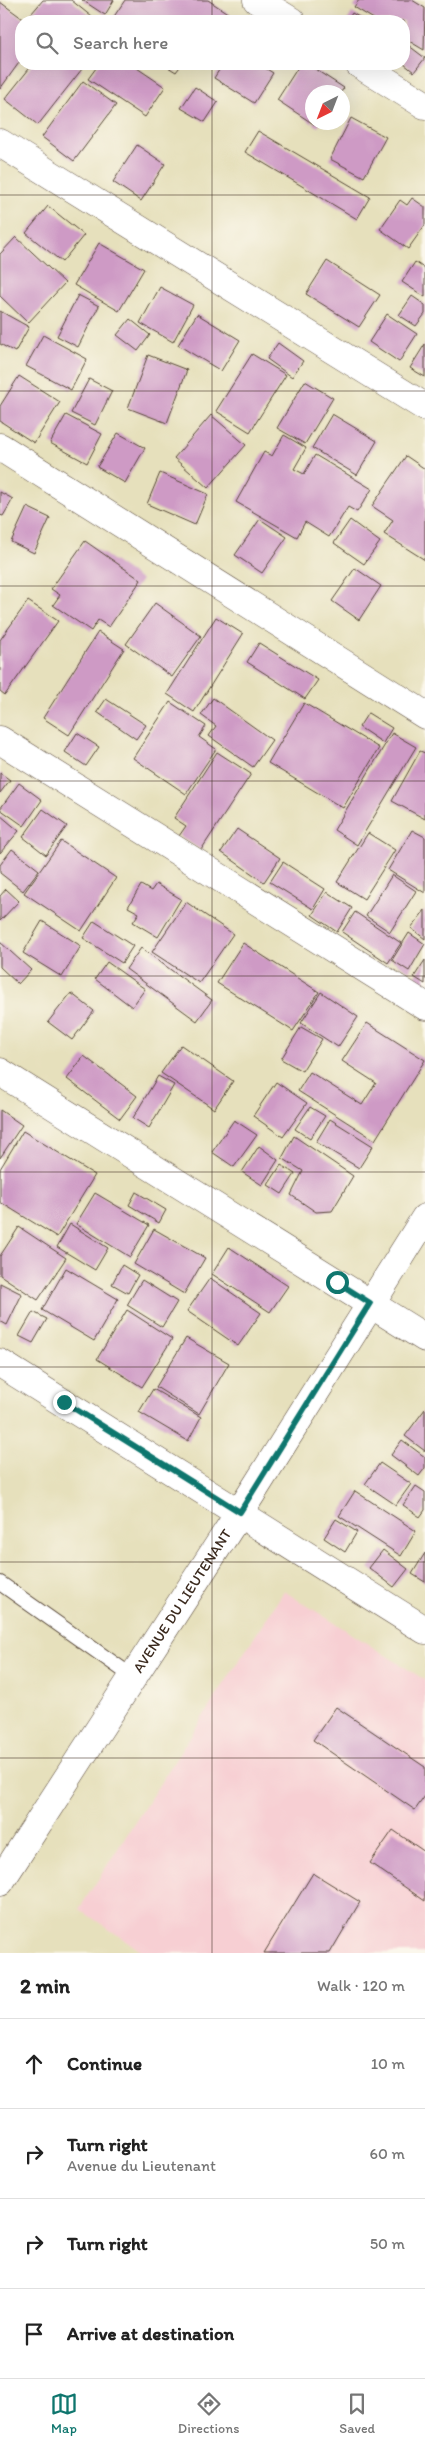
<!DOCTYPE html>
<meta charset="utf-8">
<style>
body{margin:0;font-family:Itim,sans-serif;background:#f6f6f6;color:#222}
.compass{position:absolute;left:305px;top:85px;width:45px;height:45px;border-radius:50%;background:#fff;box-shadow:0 5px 20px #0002;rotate:222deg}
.stop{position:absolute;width:15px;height:15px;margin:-11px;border:4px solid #0f766e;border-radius:50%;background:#fff}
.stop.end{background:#0f766e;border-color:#fff;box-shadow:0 1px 5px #0008}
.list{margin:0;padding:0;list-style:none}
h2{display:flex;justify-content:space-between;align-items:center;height:65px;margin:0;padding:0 20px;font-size:21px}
h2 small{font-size:16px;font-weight:400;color:#767676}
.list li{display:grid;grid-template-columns:32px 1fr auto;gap:15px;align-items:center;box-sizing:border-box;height:90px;padding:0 20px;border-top:1px solid #e0e0e0}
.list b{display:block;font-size:19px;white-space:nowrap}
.list p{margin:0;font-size:16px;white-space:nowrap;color:#767676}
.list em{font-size:16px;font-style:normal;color:#767676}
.icon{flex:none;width:28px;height:28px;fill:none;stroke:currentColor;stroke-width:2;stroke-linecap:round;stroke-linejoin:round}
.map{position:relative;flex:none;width:425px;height:1953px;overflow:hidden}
.search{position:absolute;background:#fff;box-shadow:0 5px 20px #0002;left:15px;right:15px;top:15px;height:55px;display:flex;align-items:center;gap:12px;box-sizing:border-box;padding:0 18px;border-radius:20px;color:#767676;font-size:19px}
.sheet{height:425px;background:#fff}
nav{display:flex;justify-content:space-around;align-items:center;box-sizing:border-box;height:70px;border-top:1px solid #e0e0e0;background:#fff;font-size:14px;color:#767676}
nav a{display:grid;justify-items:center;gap:2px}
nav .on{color:#0f766e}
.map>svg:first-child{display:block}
</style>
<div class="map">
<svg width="425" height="1953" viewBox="0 0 425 1953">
<rect width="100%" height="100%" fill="#fbf7ec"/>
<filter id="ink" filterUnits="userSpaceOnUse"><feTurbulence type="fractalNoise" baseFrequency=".02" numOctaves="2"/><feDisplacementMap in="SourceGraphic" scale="10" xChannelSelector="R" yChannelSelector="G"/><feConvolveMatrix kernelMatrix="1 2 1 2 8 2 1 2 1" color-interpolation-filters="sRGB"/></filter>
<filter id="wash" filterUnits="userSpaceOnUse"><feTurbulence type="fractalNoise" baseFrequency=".0096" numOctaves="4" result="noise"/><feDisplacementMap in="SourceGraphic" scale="20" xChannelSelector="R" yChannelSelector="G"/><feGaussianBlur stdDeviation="1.12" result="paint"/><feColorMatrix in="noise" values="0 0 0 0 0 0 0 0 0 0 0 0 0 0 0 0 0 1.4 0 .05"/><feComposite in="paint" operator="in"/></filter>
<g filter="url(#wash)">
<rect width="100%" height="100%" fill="#e6e0bc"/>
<!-- built -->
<path fill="#f7cfd3" d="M284,1591L425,1680V1953H144L79,1909Z"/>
<g id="blocks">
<!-- building -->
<path fill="#ce9ac5" d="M43,0H71L92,17L89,21H39L31,14Z
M82,0H114L105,15Z
M125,0H208L235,18L233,21H111Z
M359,0H412L425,8L424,50L404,38V21H377L354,7Z
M0,2L26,21H21V60L0,89Z
M352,13L366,21H347Z
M404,42L425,58L414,72L404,64Z
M33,64H75L82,69L38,125L5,99Z
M99,64H131L165,87L145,117L88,79Z
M163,64H182L176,72Z
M223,64H259L273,73L254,103L214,78Z
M300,64H307L344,88L341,92H312V122H321L318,127L277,100Z
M83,81L116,105L74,161L42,137Z
M195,87L218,102L205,122L181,108Z
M351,118L386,137L364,177L330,159Z
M258,131L370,197L357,219L245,152Z
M137,145L165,164L141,201L113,182Z
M412,198L425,207V225L408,249L380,229L400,200L407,205Z
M48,206L84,235L62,262L26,233Z
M16,237L65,283L28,323L0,296V254Z
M99,243L144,269L119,311L74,285Z
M327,261L380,295L359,327L306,294Z
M415,262L425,269V297L402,282Z
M160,287L193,305L173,342L140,323Z
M78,295L99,306L78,347L57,336Z
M412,296L425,305V314L416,326L399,315Z
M0,311L29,327L15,352L0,344Z
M197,314L240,340L221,371L178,345Z
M387,314L417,334L399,362L369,342Z
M130,319L150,335L138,351L117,335Z
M43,335L87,359L71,390L26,366Z
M278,343L303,361L292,377L267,359Z
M425,344V377L410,368Z
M252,354L286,375L250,432L216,411Z
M148,355L187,370L167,423L128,408Z
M19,376L60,402L34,443L0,421V406Z
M89,379L112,391L95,425L71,413Z
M305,381L333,398L305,444L277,428Z
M332,414L377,441L357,475L312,448Z
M66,415L102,434L87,463L50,443Z
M211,415L246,445L208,488L174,458Z
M118,433L145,448L125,483L97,467Z
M284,435L306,448L294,469L304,474L315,455L372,489L357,512L348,507L329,537L305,522L297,537L236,502L264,452L272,456Z
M406,456L425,469V560L384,534L393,520L372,506Z
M160,473L208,494L195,525L147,504Z
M0,492L13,499L3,516L0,515Z
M27,507L50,518L34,553L11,542Z
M260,519L287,537L262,573L235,555Z
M350,520L380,542L364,564L334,543Z
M85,541L141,580L109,627L98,620L91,631L53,605L60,595L51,589Z
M355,568L381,586L359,620L332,601Z
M28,601L58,621L5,695L0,691V640Z
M155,603L201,636L172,677L126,644Z
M216,617L243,634L194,712L167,694Z
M98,632L124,649L69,735L43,718Z
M259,643L318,680L305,699L247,662Z
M213,698L272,740L253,767L209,736L216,726L201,715Z
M106,699L146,725L136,739L97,712Z
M170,702L206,726L199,737L216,749L186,794L133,758Z
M304,703L379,748L343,808L268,763Z
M368,713L392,728L383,743L359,727Z
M77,733L99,747L86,766L65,752Z
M392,733L416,747L357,845L334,830Z
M420,751L425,753V819L392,801Z
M217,752L251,774L201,850L179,836L186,826L174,818Z
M0,773L10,780L0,793Z
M19,783L42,800L24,826L0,809Z
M43,809L67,826L46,855L23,837Z
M0,815L19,831L0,853Z
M237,829L280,858L264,882L221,852Z
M412,830L425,837V893L388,870Z
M368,833L395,850L364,899L337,882Z
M61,841L116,878L81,931L24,893Z
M12,849L39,870L23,891L0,873V865Z
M283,862L325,889L313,909L270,882Z
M392,875L416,891L390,932L366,916Z
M156,884L181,899L158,937L133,922L139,913L128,907L141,885L151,891Z
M6,889L19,901L0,921V896Z
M327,892L352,908L337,932L312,915Z
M186,902L233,934L199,983L152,952Z
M425,910V939L411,928Z
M355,912L401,943L388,963L342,932Z
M42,921L81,946L62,977L23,953Z
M94,921L133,946L122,963L83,938Z
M409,933L425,944L409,971L392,960Z
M0,942L31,970L18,984L0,967Z
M243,943L319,992L293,1031L217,983Z
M141,948L212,1000L197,1021L126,969Z
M425,960V984L414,977Z
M107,962L145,989L132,1007L95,979Z
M321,992L358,1017L338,1047L301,1023Z
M71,993L94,1011L72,1040L48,1022Z
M367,1023L425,1060L375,1140L298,1091L310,1072L362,1105L376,1083L342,1061Z
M301,1027L322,1039L302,1071L281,1059Z
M181,1045L233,1081L214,1109L161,1073Z
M84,1056L137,1096L120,1119L67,1079Z
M158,1076L174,1085L149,1128L133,1118Z
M276,1082L307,1103L283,1137L253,1116Z
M310,1107L325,1116L310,1139L295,1129Z
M0,1110L22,1125L0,1158Z
M330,1119L373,1146L359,1168L316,1142Z
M234,1120L257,1135L234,1167L212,1152Z
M23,1131L95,1175L57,1237L0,1202V1169Z
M294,1136L353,1176L332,1211L316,1212L291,1195L303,1171L282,1158Z
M259,1146L278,1160L262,1185L242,1172Z
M281,1165L295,1174L282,1194L268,1185Z
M136,1192L166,1210L159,1223L129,1205Z
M95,1193L149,1225L130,1257L76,1224Z
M70,1224L108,1248L95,1270L57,1247Z
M19,1227L66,1258L38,1300L0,1275V1256Z
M154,1229L205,1258L184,1294L134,1264Z
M229,1247L288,1286L270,1312L212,1274Z
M122,1265L138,1275L128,1293L112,1284Z
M66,1268L118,1299L94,1341L42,1310Z
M210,1278L261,1313L238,1346L187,1311Z
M142,1280L177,1302L162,1327L127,1305Z
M0,1283L22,1294L7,1325L0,1321Z
M127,1310L172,1339L142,1387L97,1359Z
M33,1312L47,1319L33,1343L19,1336Z
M186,1338L229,1363L199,1414L156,1387Z
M153,1389L201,1417L188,1441L139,1412Z
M425,1409V1451L405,1436Z
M402,1440L425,1457V1468L419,1476L391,1455Z
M380,1463L411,1484L396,1505L365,1484Z
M416,1486L425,1492V1510L420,1517L403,1505Z
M355,1491L416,1531L401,1556L339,1516Z
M336,1519L357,1532L345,1552L324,1538Z
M383,1550L408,1569L394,1587L369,1568Z
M425,1553V1582L412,1574Z
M336,1707L425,1767V1796L415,1810L313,1740Z
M393,1830L425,1852V1901L370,1863Z
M313,1873L360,1902L330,1953H264Z"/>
</g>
</g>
<g filter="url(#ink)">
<use href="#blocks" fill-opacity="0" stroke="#554536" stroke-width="1"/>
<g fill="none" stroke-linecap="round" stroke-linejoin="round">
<defs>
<path id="lane" d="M0,1583L133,1677"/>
<path id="street" d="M257,0L291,21
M359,64L425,105
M0,143L425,407
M0,447L425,715
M0,740L425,1006
M0,1072L425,1338
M0,1363L425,1630"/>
<g id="primary">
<path id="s1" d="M0,1882L240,1512L425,1218"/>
</g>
</defs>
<!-- lane casing -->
<use href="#lane" stroke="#554536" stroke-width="16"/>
<!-- street casing -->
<use href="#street" stroke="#554536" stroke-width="29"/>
<!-- primary casing -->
<use href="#primary" stroke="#554536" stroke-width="29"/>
<!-- lane -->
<use href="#lane" stroke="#fff" stroke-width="14"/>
<!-- street -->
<use href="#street" stroke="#fff" stroke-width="28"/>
<!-- primary -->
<use href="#primary" stroke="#fff" stroke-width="28"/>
</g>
</g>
<g fill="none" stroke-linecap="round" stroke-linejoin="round" filter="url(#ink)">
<!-- route -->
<path stroke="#0f766e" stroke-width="6" d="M64,1402L240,1512L370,1303L337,1282"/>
</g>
<!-- grid -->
<path fill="none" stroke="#3b2a1e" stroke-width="1" stroke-opacity="0.55" d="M212,0V21M212,64V1953M0,195H425M0,391H425M0,586H425M0,781H425M0,976H425M0,1172H425M0,1367H425M0,1562H425M0,1758H425"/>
<g text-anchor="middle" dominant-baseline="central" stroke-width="5" stroke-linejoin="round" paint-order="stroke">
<!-- street labels -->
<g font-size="15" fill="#3b2a1e" stroke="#fbf7ec">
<text stroke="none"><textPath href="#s1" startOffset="335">AVENUE DU LIEUTENANT</textPath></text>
</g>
</g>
</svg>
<svg class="compass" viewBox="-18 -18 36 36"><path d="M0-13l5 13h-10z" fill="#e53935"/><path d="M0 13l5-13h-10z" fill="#767676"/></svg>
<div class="stop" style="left:337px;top:1282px"></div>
<div class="stop end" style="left:64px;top:1402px"></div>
<div class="search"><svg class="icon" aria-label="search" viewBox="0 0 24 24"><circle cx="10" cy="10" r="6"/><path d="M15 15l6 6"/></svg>Search here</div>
</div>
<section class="sheet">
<h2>2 min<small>Walk · 120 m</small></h2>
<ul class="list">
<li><svg class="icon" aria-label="ahead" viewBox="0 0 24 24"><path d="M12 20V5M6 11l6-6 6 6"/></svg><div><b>Continue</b></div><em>10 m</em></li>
<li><svg class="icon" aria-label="right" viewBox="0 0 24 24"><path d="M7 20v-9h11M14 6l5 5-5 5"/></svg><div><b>Turn right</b><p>Avenue du Lieutenant</p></div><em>60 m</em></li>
<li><svg class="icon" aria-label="right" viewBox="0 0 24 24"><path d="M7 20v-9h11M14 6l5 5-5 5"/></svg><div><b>Turn right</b></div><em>50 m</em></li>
<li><svg class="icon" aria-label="arrive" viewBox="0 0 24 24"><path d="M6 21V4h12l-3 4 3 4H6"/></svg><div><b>Arrive at destination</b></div></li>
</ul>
</section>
<nav>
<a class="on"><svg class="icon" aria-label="map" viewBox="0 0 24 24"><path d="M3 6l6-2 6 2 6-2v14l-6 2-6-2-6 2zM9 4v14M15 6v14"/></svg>Map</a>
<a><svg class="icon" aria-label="directions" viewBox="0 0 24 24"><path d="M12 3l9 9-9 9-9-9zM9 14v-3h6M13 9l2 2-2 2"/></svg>Directions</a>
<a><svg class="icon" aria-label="saved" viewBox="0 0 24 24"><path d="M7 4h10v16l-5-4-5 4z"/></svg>Saved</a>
</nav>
